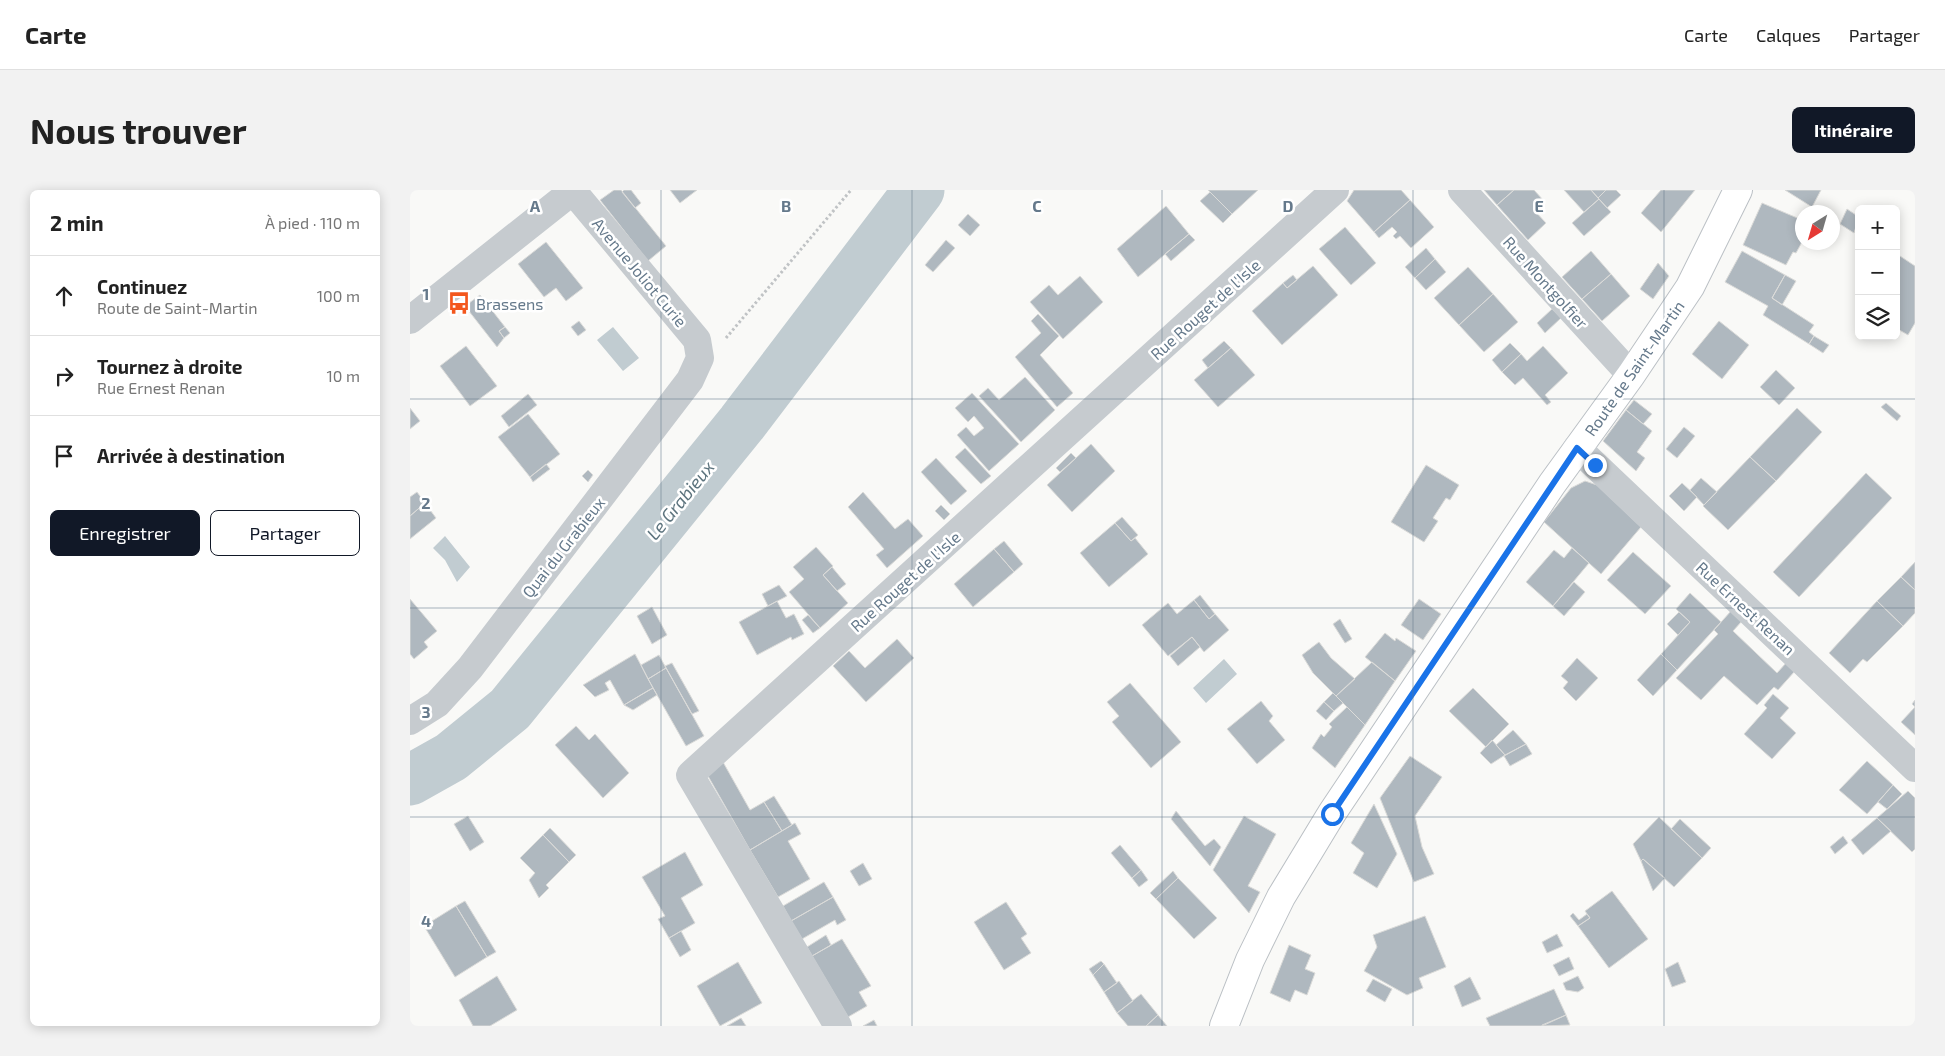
<!DOCTYPE html>
<html lang="fr">
<meta charset="utf-8">
<style>
body{margin:0;font-family:"Exo 2",sans-serif;background:#f2f2f2;color:#222}
.controls{position:absolute;right:15px;top:15px;display:grid;overflow:hidden;border-radius:8px;box-shadow:0 2px 12px #0003}
.controls button{width:45px;height:45px;display:grid;place-items:center;padding:0;border:0;border-bottom:1px solid #e0e0e0;background:#fff;color:#222;font:25px sans-serif}
.compass{position:absolute;left:1385px;top:15px;width:45px;height:45px;border-radius:50%;background:#fff;box-shadow:0 2px 12px #0003;rotate:217deg}
.stop{position:absolute;width:15px;height:15px;margin:-11px;border:4px solid #1a73e8;border-radius:50%;background:#fff}
.stop.end{background:#1a73e8;border-color:#fff;box-shadow:0 1px 5px #0008}
.list{margin:0;padding:0;list-style:none}
h2{display:flex;justify-content:space-between;align-items:center;height:65px;margin:0;padding:0 20px;font-size:21px}
h2 small{font-size:16px;font-weight:400;color:#767676}
.list li{display:grid;grid-template-columns:32px 1fr auto;gap:15px;align-items:center;box-sizing:border-box;height:80px;padding:0 20px;border-top:1px solid #e0e0e0}
.list b{display:block;font-size:19px;white-space:nowrap}
.list p{margin:0;font-size:16px;white-space:nowrap;color:#767676}
.list em{font-size:16px;font-style:normal;color:#767676}
.actions{display:flex;gap:10px;padding:15px 20px}
.actions a{flex:1;padding:11px 0;border:1px solid #111827;border-radius:8px;text-align:center;font-size:18px;color:#111827}
.actions .main{background:#111827;color:#fff}
.icon{flex:none;width:28px;height:28px;fill:none;stroke:currentColor;stroke-width:2;stroke-linecap:round;stroke-linejoin:round}
.map{position:relative;flex:none;width:1505px;height:836px;overflow:hidden;border-radius:8px}
header{display:flex;align-items:center;gap:30px;box-sizing:border-box;height:70px;padding:0 25px;background:#fff;border-bottom:1px solid #e0e0e0}
header strong{font-size:24px}
nav{display:flex;gap:28px;margin-inline-start:auto;font-size:18px}
.intro{display:flex;align-items:center;justify-content:space-between;box-sizing:border-box;height:120px;padding:0 30px}
h1{margin:0;font-size:35px}
.button{padding:12px 22px;border-radius:8px;background:#111827;color:#fff;font-size:18px;font-weight:700}
main{display:flex;gap:30px;padding:0 30px}
aside{flex:1;background:#fff;border-radius:8px;box-shadow:0 2px 12px #0003}
.map>svg:first-child{display:block}
</style>
<header>
<strong>Carte</strong>
<nav><a>Carte</a><a>Calques</a><a>Partager</a></nav>
</header>
<div class="intro"><h1>Nous trouver</h1><a class="button">Itinéraire</a></div>
<main>
<aside>
<h2>2 min<small>À pied · 110 m</small></h2>
<ul class="list">
<li><svg class="icon" aria-label="ahead" viewBox="0 0 24 24"><path d="M12 20V5M6 11l6-6 6 6"/></svg><div><b>Continuez</b><p>Route de Saint-Martin</p></div><em>100 m</em></li>
<li><svg class="icon" aria-label="right" viewBox="0 0 24 24"><path d="M7 20v-9h11M14 6l5 5-5 5"/></svg><div><b>Tournez à droite</b><p>Rue Ernest Renan</p></div><em>10 m</em></li>
<li><svg class="icon" aria-label="arrive" viewBox="0 0 24 24"><path d="M6 21V4h12l-3 4 3 4H6"/></svg><div><b>Arrivée à destination</b></div></li>
</ul>
<div class="actions"><a class="main">Enregistrer</a><a>Partager</a></div>
</aside>
<div class="map">
<svg width="1505" height="836" viewBox="0 0 1505 836">
<rect width="100%" height="100%" fill="#f9f9f7"/>
<!-- water -->
<path fill="#c1ccd1" d="M203,137L229,168L213,181L187,150Z
M35,346L60,377L47,392L35,370L23,358Z
M814,469L827,484L796,513L783,498Z"/>
<g fill="none" stroke-linecap="round" stroke-linejoin="round">
<!-- river -->
<path stroke="#c1ccd1" stroke-width="51" d="M0,590L41,567L100,519L332,233L509,0"/>
</g>
<!-- building -->
<path fill="#afb8bf" stroke="#dbdbd9" d="M204,0H211L256,56L238,71L190,10Z
M214,0H221L231,13L225,18L212,2Z
M260,0H287L270,13Z
M798,0H848L822,24Z
M944,0H991L1000,10L964,42L937,11Z
M1074,0H1104L1087,15Z
M1104,0H1124L1134,11L1124,20L1136,33L1118,50L1087,15Z
M1154,0H1181L1189,9L1174,22Z
M1181,0H1196L1188,8Z
M1196,0H1206L1211,5L1197,18L1188,8Z
M1251,0H1285L1251,42L1231,23Z
M1375,0H1411L1402,17Z
M800,2L822,24L813,33L790,11Z
M1189,9L1201,22L1174,46L1162,33Z
M1000,10L1024,37L1001,58L990,46L986,49L983,46L987,42L982,37L969,48L964,42Z
M1352,13L1392,30V52L1386,63L1383,62L1376,75L1333,55Z
M756,16L779,44L728,87L707,59Z
M1437,19L1449,27L1444,43L1430,34Z
M558,24L570,35L560,46L548,35Z
M935,37L966,73L941,95L909,59Z
M779,44L785,50L761,71L755,64Z
M536,50L545,58L523,82L515,75Z
M136,52L173,98L156,111L146,98L134,107L108,74Z
M1016,58L1025,69L1005,88L995,77Z
M1181,61L1201,84L1172,109L1152,87Z
M1332,61L1375,85L1362,108L1404,135L1399,142L1404,146L1399,154L1353,125L1358,116L1315,92Z
M1490,66L1505,76V133L1498,145L1486,138V72Z
M1025,69L1036,82L1016,100L1005,88Z
M1248,73L1259,86L1243,109L1230,99Z
M903,76L928,105L872,155L842,121L873,93L877,98Z
M1058,77L1083,104L1049,135L1024,108Z
M1201,84L1220,106L1192,131L1172,109Z
M883,85L887,90L877,98L873,93Z
M1375,85L1386,91L1372,115L1362,108Z
M670,86L693,112L653,149L620,112L639,95L648,105Z
M1083,104L1108,132L1074,162L1049,135Z
M70,105L95,137L89,141L94,148L87,157L55,116Z
M1142,119L1151,128L1135,143L1127,133Z
M628,124L649,146L630,165L663,203L647,217L605,167L631,143L621,131Z
M169,131L176,140L168,146L161,137Z
M1309,131L1339,155L1312,189L1282,164Z
M95,137L100,143L94,148L89,141Z
M1404,146L1419,155L1413,163L1399,154Z
M814,151L821,158L798,178L792,170Z
M1100,153L1111,164L1092,182L1082,170Z
M56,156L87,196L60,216L30,176Z
M1133,156L1158,183L1135,205L1141,212L1137,215L1113,188L1105,195L1092,182L1111,164L1117,171Z
M821,158L845,185L808,217L784,190Z
M1366,180L1385,198L1369,215L1350,197Z
M615,187L645,220L611,252L569,206L578,198L589,210Z
M562,203L609,254L579,281L547,245L556,237L564,246L574,238L564,226L558,232L545,218Z
M118,204L127,215L99,237L91,226Z
M1224,210L1242,224L1233,234L1216,220Z
M1476,213L1491,226L1487,231L1471,217Z
M0,218L10,231L0,239Z
M1387,218L1412,242L1366,291L1340,267Z
M1216,220L1242,241L1227,262L1235,268L1226,281L1193,251Z
M118,224L150,264L120,287L88,247Z
M1274,237L1285,246L1267,268L1256,259Z
M681,254L705,281L662,322L637,295Z
M555,258L581,286L571,294L545,267Z
M661,263L666,268L650,282L646,278Z
M1340,267L1366,291L1318,340L1293,316Z
M526,268L557,301L541,315L511,282Z
M136,274L140,279L123,292L120,287Z
M1016,275L1049,295L1040,310L1036,308L1023,328L1028,331L1014,352L981,332Z
M178,280L183,285L178,292L172,286Z
M1456,283L1482,308L1389,407L1363,382Z
M1291,288L1307,302L1294,315L1280,300Z
M1175,291L1187,295L1231,337L1191,384L1134,332L1161,298Z
M1272,293L1287,307L1274,321L1259,306Z
M7,302L15,313L0,326V307Z
M453,302L485,339L498,329L513,346L477,378L466,365L474,359L438,317Z
M15,313L26,328L0,349V326Z
M531,315L540,324L534,330L525,321Z
M712,327L728,345L721,351L705,333Z
M705,333L721,351L725,348L738,364L699,397L670,363Z
M594,351L613,374L604,382L584,359Z
M406,357L423,376L413,385L438,413L410,438L379,402L394,389L383,377Z
M1162,358L1179,373L1143,416L1116,392L1144,360L1154,368Z
M584,359L604,382L563,417L544,394Z
M1223,362L1261,396L1235,424L1197,390Z
M1505,372V400L1491,387Z
M422,377L436,394L427,401L413,385Z
M1491,387L1505,400V423L1493,436L1467,411Z
M1164,392L1175,402L1154,426L1143,416Z
M369,395L377,406L358,416L352,404Z
M1280,403L1311,432L1267,480L1251,464L1280,432L1266,419Z
M790,405L805,424L799,429L784,410Z
M0,409L27,441L14,452L18,457L4,469L0,464Z
M1009,409L1031,424L1013,450L991,435Z
M784,410L799,429L805,424L819,440L794,462L782,447L758,466L732,435L758,413L767,424Z
M367,411L376,428L384,424L394,444L382,450L381,447L347,465L329,432Z
M1467,411L1493,436L1457,472L1453,469L1440,483L1419,463Z
M242,417L257,445L242,454L227,426Z
M1321,421L1332,431L1323,441L1367,483L1376,473L1385,481L1368,500L1364,497L1347,515L1314,486L1291,510L1266,488L1308,444L1304,440Z
M1269,422L1280,432L1268,445L1257,434Z
M398,425L410,438L403,443L392,430Z
M930,429L942,449L935,453L923,434Z
M975,443L985,451L986,448L1006,461L985,491L955,467Z
M782,447L790,457L768,476L760,466Z
M487,449L504,468L456,512L423,476L439,461L455,478Z
M909,452L921,468L945,489L926,506L903,483L892,465Z
M225,464L243,498L239,500L214,515L200,490L195,493L199,500L185,507L173,495Z
M1251,464L1267,480L1243,506L1227,490Z
M249,465L256,478L238,489L231,475Z
M1167,468L1188,488L1166,511L1153,498L1158,492L1151,486Z
M962,472L985,491L955,535L926,506Z
M262,473L289,521L282,524L255,476Z
M256,478L294,546L276,556L238,489Z
M720,493L771,552L741,578L702,532L709,526L697,512Z
M243,498L247,505L223,520L214,515Z
M1063,498L1099,534L1076,557L1039,521Z
M923,503L933,513L924,521L914,512Z
M1363,504L1379,518L1370,528L1386,543L1362,569L1334,544L1357,518L1354,515Z
M1505,510V545L1491,532L1505,517L1502,514Z
M851,511L863,526L859,531L875,550L847,574L817,539Z
M914,512L924,521L916,530L906,521Z
M937,517L955,535L925,578L902,558L911,544L914,547L922,537L919,534Z
M166,536L179,550L185,544L219,583L193,608L145,555Z
M1103,540L1116,554L1095,565L1086,555Z
M1082,550L1095,565L1081,574L1070,563Z
M1116,554L1122,564L1100,576L1094,566Z
M1000,566L1032,587L1005,626L1012,657L1024,684L1004,692L970,608Z
M1457,571L1483,595L1457,624L1429,600Z
M313,572L340,620L354,612L372,641L340,660L298,586Z
M1483,595L1492,604L1477,619L1468,612Z
M1498,601L1505,608V659L1502,662L1467,628Z
M364,606L382,635L372,641L354,612Z
M964,614L987,664L967,698L943,683L954,663L941,653Z
M766,621L795,656L804,649L811,657L800,676L761,629Z
M58,626L74,652L60,661L44,634Z
M834,626L866,644L838,696L850,702L839,723L803,680Z
M1249,627L1292,668L1264,697L1233,669L1231,671L1223,654Z
M1467,628L1481,641L1453,665L1441,650Z
M1270,629L1301,658L1292,668L1261,639Z
M385,633L391,644L378,651L400,689L368,707L340,660Z
M140,638L166,665L159,672L133,645Z
M133,645L159,672L136,695L139,698L129,708L119,690L125,683L110,668Z
M1433,646L1438,653L1425,664L1420,657Z
M710,655L731,680L722,688L701,663Z
M275,662L293,695L271,708L285,733L259,748L248,729L255,726L232,687Z
M1233,669L1255,688L1243,701L1231,671Z
M453,673L462,689L449,696L440,681Z
M731,680L738,690L729,697L722,688Z
M763,681L768,688L746,709L740,703Z
M768,688L807,728L784,749L746,709Z
M414,692L423,707L381,731L373,716Z
M1202,701L1238,749L1199,778L1168,736L1180,728L1175,721Z
M423,707L436,730L427,735L425,730L392,749L381,731Z
M55,711L86,762L77,767L46,716Z
M596,712L617,744L611,748L621,763L594,780L564,732Z
M46,716L77,767L45,787L14,736Z
M1163,723L1169,730L1177,724L1180,728L1168,736L1160,726Z
M1015,726L1036,777L1009,788L1013,798L997,805L954,781L967,757L963,745Z
M271,741L281,760L270,767L259,748Z
M1147,744L1153,756L1137,763L1132,752Z
M416,745L421,755L402,766L397,757Z
M432,749L461,796L449,802L457,816L438,827L402,766Z
M879,755L901,765L895,779L905,783L897,805L885,800L880,812L860,803Z
M1159,767L1164,779L1149,786L1143,775Z
M691,771L694,774L683,785L679,779Z
M328,772L352,813L310,836L287,796Z
M1268,772L1276,792L1262,797L1255,779Z
M694,774L707,793L694,802L683,785Z
M87,786L107,820L80,836H63L49,810Z
M1168,786L1174,798L1168,802L1156,800L1153,793Z
M1060,787L1071,809L1052,817L1044,796Z
M963,789L982,799L975,812L956,801Z
M709,791L723,811L707,823L694,802Z
M1144,799L1156,825L1132,836H1080L1076,828Z
M731,804L748,825L736,836H718L707,823Z
M748,825L757,836H736Z
M1156,825L1160,835L1132,836V835Z
M331,828L336,836H317Z
M464,830L467,836H453Z"/>
<g fill="none" stroke-linecap="round" stroke-linejoin="round">
<defs>
<path id="secondary" d="M814,836L840,770L871,707L922,623L1142,294L1221,185L1280,97L1328,0"/>
</defs>
<!-- secondary casing -->
<use href="#secondary" stroke="#bbc0c5" stroke-width="30"/>
<!-- path -->
<path stroke="#c0c3c5" stroke-width="3" stroke-dasharray="2.5 2.5" stroke-linecap="butt" d="M316,148L441,0"/>
<!-- minor -->
<path stroke="#c6cbcf" stroke-width="28" d="M1052,0L1221,185
M0,130L164,0
M1167,258L1505,578
M0,531L27,514L60,478L280,190L290,168L287,150L162,0
M428,836L280,585L925,0"/>
<!-- secondary -->
<use href="#secondary" stroke="#fff" stroke-width="28"/>
</g>
<g fill="none" stroke-linecap="round" stroke-linejoin="round">
<!-- route -->
<path stroke="#1a73e8" stroke-width="6" d="M922,624L1167,258L1185,275"/>
</g>
<!-- grid -->
<path fill="none" stroke="#65798b" stroke-width="1" stroke-opacity="0.55" d="M251,0V836M502,0V836M752,0V836M1003,0V836M1254,0V836M0,209H1505M0,418H1505M0,627H1505"/>
<!-- icons -->
<defs>
<symbol id="bus-bare" viewBox="-9 -9 18 18"><path d="M-5-6H5V4H4V6H2V4H-2V6H-4V4H-5ZM-3.5-4V0h7V-4ZM-3.5 1.2v1.5H-2V1.2ZM2 1.2v1.5H3.5V1.2Z" fill="#f3571d" stroke="#fff" stroke-width="2.5" paint-order="stroke"/></symbol>
</defs>
<g fill-rule="evenodd">
<use href="#bus-bare" x="33" y="97" width="32" height="32"/>
</g>
<g text-anchor="middle" dominant-baseline="central" stroke-width="5" stroke-linejoin="round" paint-order="stroke">
<!-- street labels -->
<g font-size="16" fill="#65798b" stroke="#fff">
<text transform="translate(230 82) rotate(50)">Avenue Joliot Curie</text>
<text transform="translate(1136 92) rotate(48)">Rue Montgolfier</text>
<text transform="translate(795 119) rotate(-42)">Rue Rouget de l'Isle</text>
<text transform="translate(1224 178) rotate(-55)">Route de Saint-Martin</text>
<text transform="translate(153 357) rotate(-52)">Quai du Grabieux</text>
<text transform="translate(495 391) rotate(-42)">Rue Rouget de l'Isle</text>
<text transform="translate(1336 418) rotate(43)">Rue Ernest Renan</text>
</g>
<!-- poi labels -->
<g font-size="16" fill="#65798b" stroke="#fff" text-anchor="start">
<text x="66" y="113">Brassens</text>
</g>
<!-- water labels -->
<g font-size="18" font-style="italic" fill="#5d747e" stroke="#fff">
<text transform="translate(270 310) rotate(-51)">Le Grabieux</text>
</g>
</g>
<g font-size="16" text-anchor="middle" font-weight="bold" fill="#65798b" stroke="#fff" stroke-width="5" stroke-linejoin="round" paint-order="stroke">
<text x="125" y="22">A</text>
<text x="376" y="22">B</text>
<text x="627" y="22">C</text>
<text x="878" y="22">D</text>
<text x="1129" y="22">E</text>
<text x="16" y="110">1</text>
<text x="16" y="319">2</text>
<text x="16" y="528">3</text>
<text x="16" y="737">4</text>
</g>
</svg>
<div class="controls">
<button>+</button>
<button>−</button>
<button><svg class="icon" aria-label="layers" viewBox="0 0 24 24"><path d="M12 4l9 5-9 5-9-5zM3 14l9 5 9-5"/></svg></button>
</div>
<svg class="compass" viewBox="-18 -18 36 36"><path d="M0-13l5 13h-10z" fill="#e53935"/><path d="M0 13l5-13h-10z" fill="#767676"/></svg>
<div class="stop" style="left:922px;top:624px"></div>
<div class="stop end" style="left:1185px;top:275px"></div>
</div>
</main>
